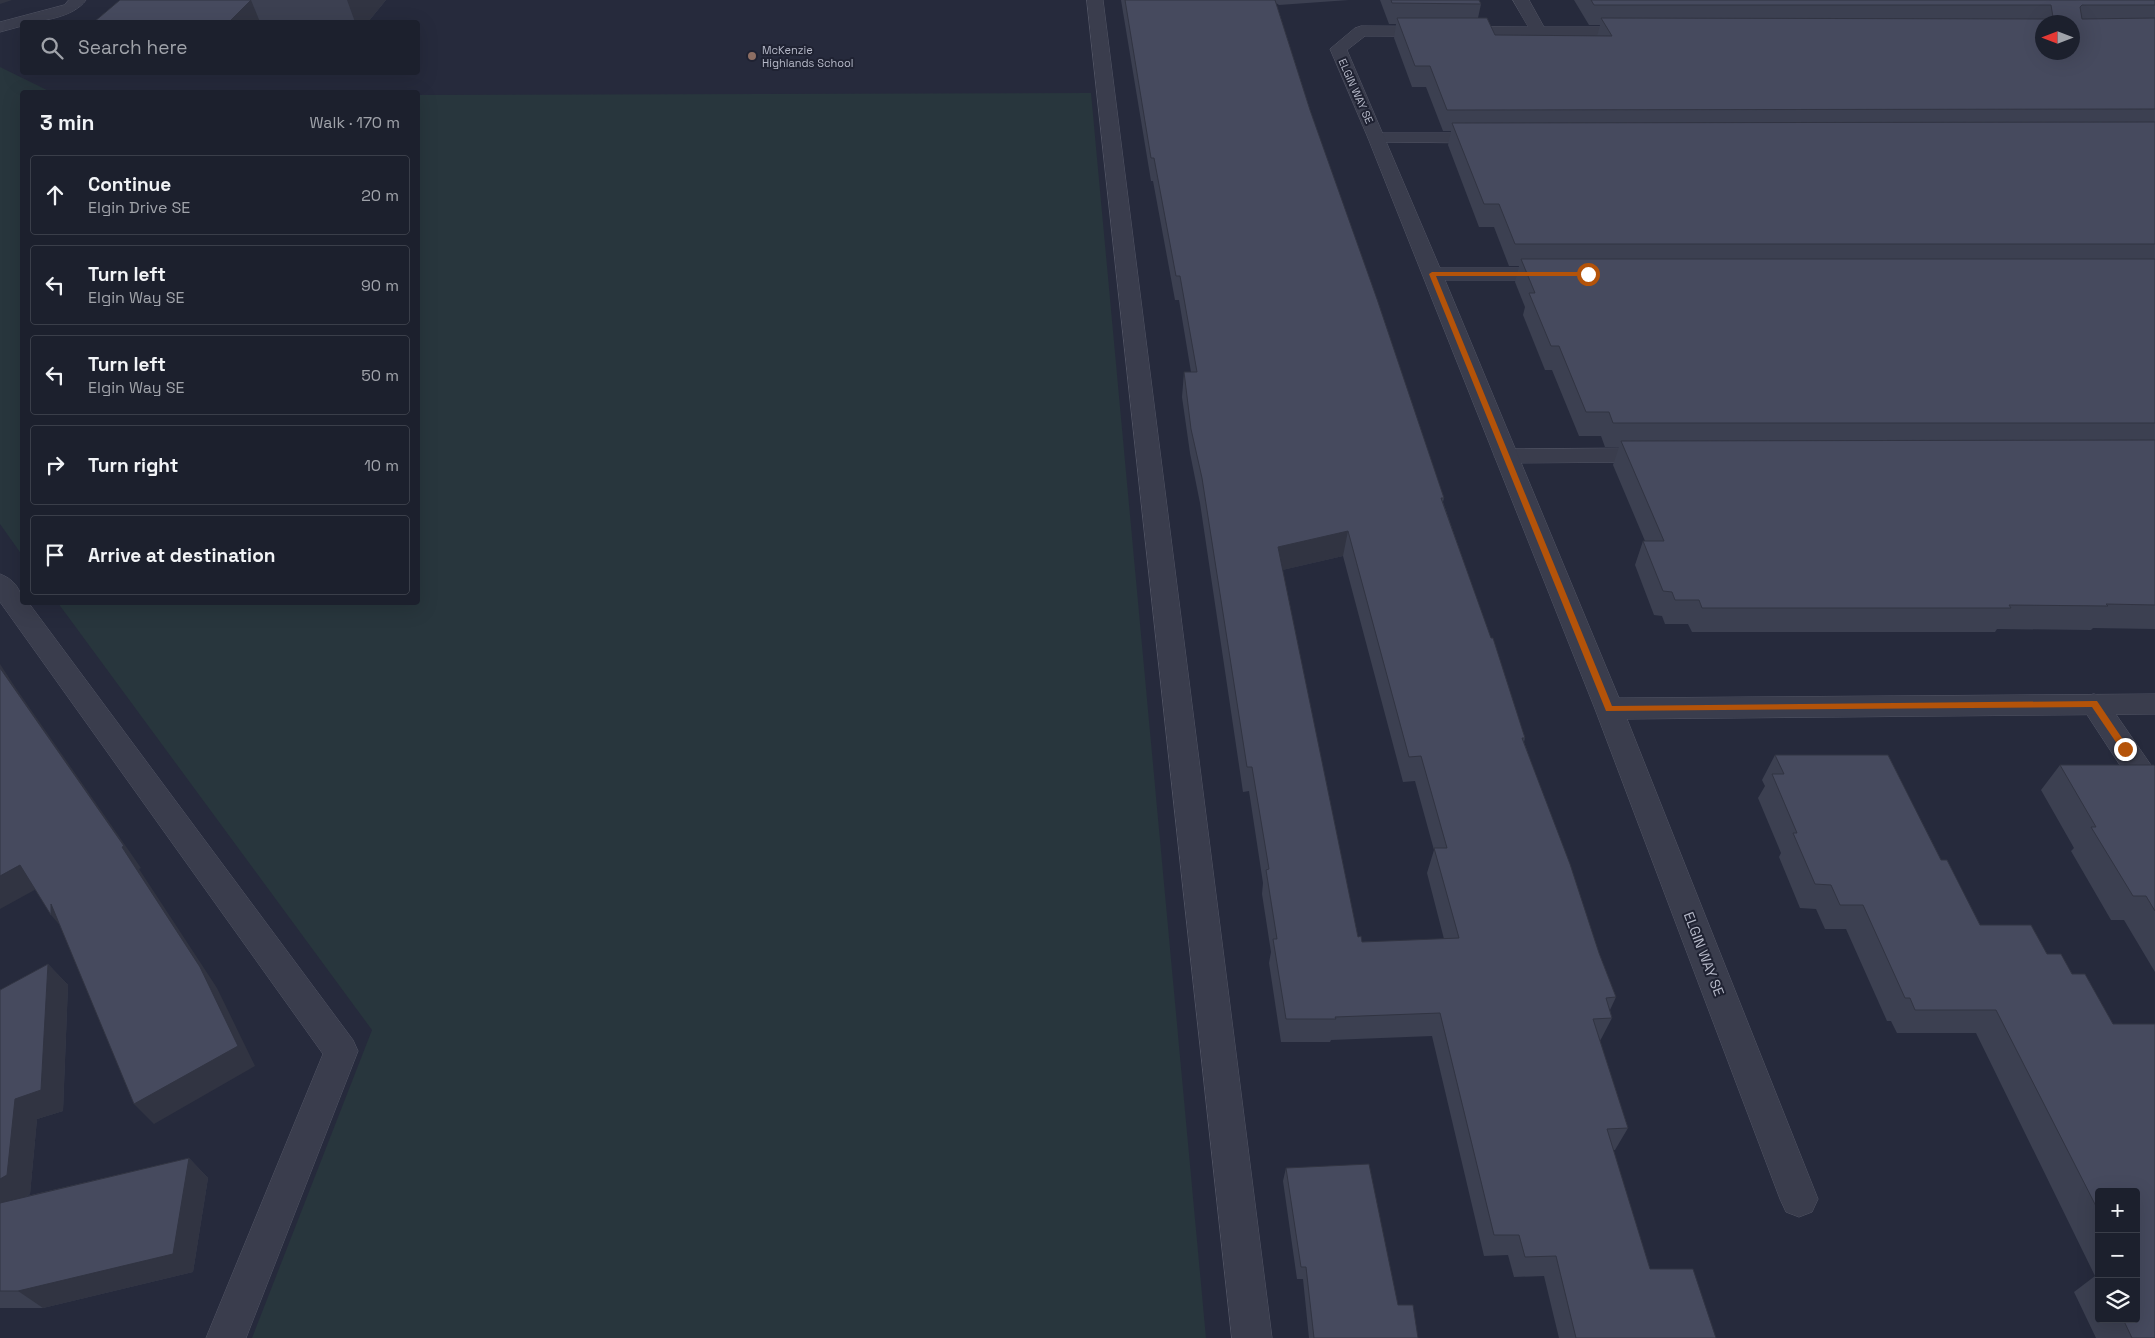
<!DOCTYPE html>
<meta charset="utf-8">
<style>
body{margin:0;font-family:"Space Grotesk",sans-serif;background:#292d39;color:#f1f3f6}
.controls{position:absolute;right:15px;bottom:15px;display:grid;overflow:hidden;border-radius:5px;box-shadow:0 5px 20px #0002}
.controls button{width:45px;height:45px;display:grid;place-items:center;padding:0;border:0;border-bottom:1px solid #3a3e49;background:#1c202d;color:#f1f3f6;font:25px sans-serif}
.compass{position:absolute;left:2035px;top:15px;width:45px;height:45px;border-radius:50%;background:#1c202d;box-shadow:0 5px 20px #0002;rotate:270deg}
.stop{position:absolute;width:15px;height:15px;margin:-11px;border:4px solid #b45309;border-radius:50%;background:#fff}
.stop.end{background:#b45309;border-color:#fff;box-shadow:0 1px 5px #0008}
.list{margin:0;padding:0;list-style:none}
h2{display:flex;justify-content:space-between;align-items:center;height:65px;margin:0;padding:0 20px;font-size:21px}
h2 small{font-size:16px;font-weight:400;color:#a0a3aa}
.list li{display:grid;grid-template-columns:32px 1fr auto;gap:15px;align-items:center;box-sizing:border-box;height:80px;margin:0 10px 10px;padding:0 10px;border:1px solid #3a3e49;border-radius:5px}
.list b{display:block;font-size:19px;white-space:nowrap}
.list p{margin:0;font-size:16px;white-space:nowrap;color:#a0a3aa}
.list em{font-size:16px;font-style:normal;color:#a0a3aa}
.icon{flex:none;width:28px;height:28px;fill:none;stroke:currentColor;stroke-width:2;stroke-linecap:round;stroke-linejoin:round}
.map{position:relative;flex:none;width:2155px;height:1338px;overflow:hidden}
.search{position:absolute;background:#1c202d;box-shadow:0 5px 20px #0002;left:20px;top:20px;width:400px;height:55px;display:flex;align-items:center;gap:12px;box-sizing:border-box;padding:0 18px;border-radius:5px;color:#a0a3aa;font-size:19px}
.panel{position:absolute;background:#1c202d;box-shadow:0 5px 20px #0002;left:20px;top:90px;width:400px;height:515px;border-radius:5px}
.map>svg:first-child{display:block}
</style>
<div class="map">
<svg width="2155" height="1338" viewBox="0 0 2155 1338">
<rect width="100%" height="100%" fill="#262a3c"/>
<!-- green -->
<path fill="#28363d" d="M0,67L51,92H22V555L0,524Z
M1091,93L1206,1338H252L372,1030L58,603L418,602V95Z"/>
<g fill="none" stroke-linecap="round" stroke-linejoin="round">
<defs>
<path id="service" d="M1087,0H1103L1272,1338H1232Z
M1377,133H1486L1492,134L1495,138L1492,142L1486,143L1371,142L1368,138L1371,134Z
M1652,448L1660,450L1664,455L1660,460L1652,462L1506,463L1498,461L1494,456L1498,451L1506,449Z
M0,574C12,578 22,589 22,602H28L353,1040L358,1051L246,1338H206L323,1054L0,602Z
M2094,694L2104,697L2155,771V806L2144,802L2080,704L2084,697Z"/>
<path id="minor" d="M69,0H86C74,17 42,22 22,22V26L0,32V22L64,5Z
M1513,0H1529L1544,27H1635L1643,32L1635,37L1365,36L1347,50L1440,268H1555L1562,270L1565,274L1562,278L1555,280H1445L1619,698L2155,694V714L1627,719L1818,1199L1812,1212L1799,1217L1786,1212L1780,1199L1595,709L1368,138L1330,49L1355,28L1361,26L1528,27Z"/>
</defs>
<!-- service casing -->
<use href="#service" stroke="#525565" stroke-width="1"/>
<!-- minor casing -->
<use href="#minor" stroke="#525565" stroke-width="1"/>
<!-- service -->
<use href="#service" fill="#3a3d4d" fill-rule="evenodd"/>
<!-- minor -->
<use href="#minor" fill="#3a3d4d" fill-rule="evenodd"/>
</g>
<!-- wall -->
<path fill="#3c4051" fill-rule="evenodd" d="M120,0H386L368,22H94Z
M1121,0H1349L1279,5L1276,3L1310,110L1444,498L1443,502L1525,738L1524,742L1599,953L1616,997L1610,1010L1612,1018L1600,1041L1628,1128L1615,1150H1613L1650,1269L1716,1338H1559L1544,1276L1514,1277L1508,1255L1484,1256L1432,1036L1331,1040L1330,1042H1281L1269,963L1271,952L1262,894L1263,883L1249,791L1243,792L1200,503L1190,453L1182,397L1184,372H1191L1179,300H1175L1153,181H1151ZM1343,556L1403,782L1415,781L1434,850L1427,873L1444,939L1362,942L1358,937L1282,570Z
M1380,0H1479L1481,4L1478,18L1495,35L1597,36L1600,25H1589L1574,0H2155V629L2093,628L2091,630L1997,629L1995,632H1692L1688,624H1665L1662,616L1654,615L1635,565L1643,541H1645L1613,465L1619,447H1605L1601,436H1579L1552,370H1545L1523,315L1525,307L1515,282L1519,266H1509L1494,227H1479L1448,145L1451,131H1443L1426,87H1412L1394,38L1396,24H1389Z
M1775,755H1888L1941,860H1947L1980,925H2031L2047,954H2061L2072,974H2085L2113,1024H2155V1338H2096L2074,1292L2095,1276L1976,1033H1897L1891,1021H1887L1846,929H1825L1816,909L1800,908L1779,857L1781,853L1758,798L1765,786L1762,780ZM2099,1192H2136V1319H2099Z
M2060,765L2155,766V972L2124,920H2111L2071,851L2074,848L2041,790Z
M48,964L68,985L63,1111L37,1119L30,1194L27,1196L189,1158L208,1178L193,1272L43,1308H0V990Z
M1286,1168L1398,1305L1418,1338H1309L1303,1279H1297L1283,1181Z"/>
<!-- shaded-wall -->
<path fill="#313442" d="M0,0H12L0,4Z
M251,0L260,22H229Z
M347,0H386L368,22H355Z
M1348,531L1343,556L1274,572L1278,547Z
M0,664L15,687L141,868L139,869L217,988L255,1066L154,1124L134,1104L0,668Z
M20,865L40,887L0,909V876Z
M51,904L70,937L51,915Z
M48,964L68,985L63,1111L37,1119L30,1194L0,1212V1179L15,1099Z
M189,1158L208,1178L193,1272L43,1308L18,1291Z"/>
<!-- building -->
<path fill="#464a5e" stroke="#313442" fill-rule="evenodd" d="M120,0H251L229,22H94Z
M1125,0H1275L1310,110L1377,299L1444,498H1441L1491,638H1493L1525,738H1522L1570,864L1599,953L1616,997L1606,998L1612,1018L1593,1019L1628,1128L1607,1129L1650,1269H1693L1716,1338H1576L1556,1256L1525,1257L1519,1235H1494L1440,1013L1335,1017L1336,1019H1286L1273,939H1277L1266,870L1269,869L1252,767H1247L1202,478L1191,429L1184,372H1197L1180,276H1176L1154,158H1151ZM1348,531L1409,757L1421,756L1447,848H1434L1459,938L1362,942L1361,936L1358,937L1278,547Z
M1391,0H1479L1481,4L1392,3Z
M1591,0H2155V5H2082L2080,7L2082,19L2155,18V109L1447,110L1430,66H1415L1397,18H1487L1495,35L1612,36L1601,18L2052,19L2053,17L2051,5H1594ZM2042,22H2072V52H2042Z
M2155,122V244H1515L1499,204H1484L1452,123Z
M1521,259H2155V423H1613L1609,412H1586L1559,346H1551L1529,293H1535Z
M2155,440V605L2106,604L2108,606L2009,605L2011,608H1702L1699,600H1675L1672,592L1663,591L1643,541H1664L1621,441Z
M0,668L124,846L122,847L200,967L238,1046L134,1104L51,904V915L20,865L0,876Z
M1775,755H1888L1941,860H1947L1980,925H2031L2047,954H2061L2072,974H2085L2113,1024H2155V1338H2132L2123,1319H2136V1192H2099V1212L1996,1010H1915L1910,998H1905L1863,905H1840L1831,885L1815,884L1793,833H1797L1772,774H1784Z
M2060,765H2154L2155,766V911L2146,896H2133L2091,827H2096Z
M48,964L41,1090L15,1099L7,1175L0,1179V990Z
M189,1158L173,1254L18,1291H0V1203Z
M1369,1164L1398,1305H1413L1418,1338H1314L1306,1267H1301L1286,1168Z"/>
<!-- route -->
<path fill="#b45309" d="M1432,272H1588L1591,274L1588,276H1436L1612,706L2094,701H2097L2128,747V751H2122L2092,707L1606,711L1429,274Z"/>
<!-- markers -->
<circle fill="#8d6e63" stroke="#1f2232" stroke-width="2" cx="752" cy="56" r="5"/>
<g text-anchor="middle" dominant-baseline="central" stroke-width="4" stroke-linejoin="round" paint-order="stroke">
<!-- far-poi labels -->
<g font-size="11" fill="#b6b9c8" stroke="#1f2232" text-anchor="start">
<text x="762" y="50">McKenzie<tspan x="762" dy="13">Highlands School</tspan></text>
</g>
<!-- far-street labels -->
<g font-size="11" fill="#b6b9c8" stroke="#1f2232">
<text transform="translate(1356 91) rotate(66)">ELGIN WAY SE</text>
</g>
<!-- street labels -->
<g font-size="14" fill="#b6b9c8" stroke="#1f2232">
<text transform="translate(1704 954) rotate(69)">ELGIN WAY SE</text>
</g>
</g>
</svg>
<div class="controls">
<button>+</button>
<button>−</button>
<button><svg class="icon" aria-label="layers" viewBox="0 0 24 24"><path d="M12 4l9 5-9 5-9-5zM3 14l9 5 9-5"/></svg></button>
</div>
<svg class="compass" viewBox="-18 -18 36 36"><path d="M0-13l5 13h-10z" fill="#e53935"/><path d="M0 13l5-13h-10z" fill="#a0a3aa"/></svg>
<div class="stop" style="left:1588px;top:274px"></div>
<div class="stop end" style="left:2125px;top:749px"></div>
<div class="search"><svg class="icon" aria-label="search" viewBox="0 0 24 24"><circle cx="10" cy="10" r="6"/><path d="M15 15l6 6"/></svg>Search here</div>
<section class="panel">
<h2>3 min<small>Walk · 170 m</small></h2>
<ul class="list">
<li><svg class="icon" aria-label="ahead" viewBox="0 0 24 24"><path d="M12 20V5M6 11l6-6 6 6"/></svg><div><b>Continue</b><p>Elgin Drive SE</p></div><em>20 m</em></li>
<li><svg class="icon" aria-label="left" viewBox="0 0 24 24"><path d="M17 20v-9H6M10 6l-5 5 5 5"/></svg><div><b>Turn left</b><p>Elgin Way SE</p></div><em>90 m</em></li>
<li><svg class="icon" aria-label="left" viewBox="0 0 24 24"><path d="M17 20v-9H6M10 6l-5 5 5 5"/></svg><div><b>Turn left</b><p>Elgin Way SE</p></div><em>50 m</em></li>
<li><svg class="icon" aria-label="right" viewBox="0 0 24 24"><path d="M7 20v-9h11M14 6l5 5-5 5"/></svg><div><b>Turn right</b></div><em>10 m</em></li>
<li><svg class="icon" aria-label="arrive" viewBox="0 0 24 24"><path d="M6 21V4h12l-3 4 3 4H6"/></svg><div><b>Arrive at destination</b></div></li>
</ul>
</section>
</div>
